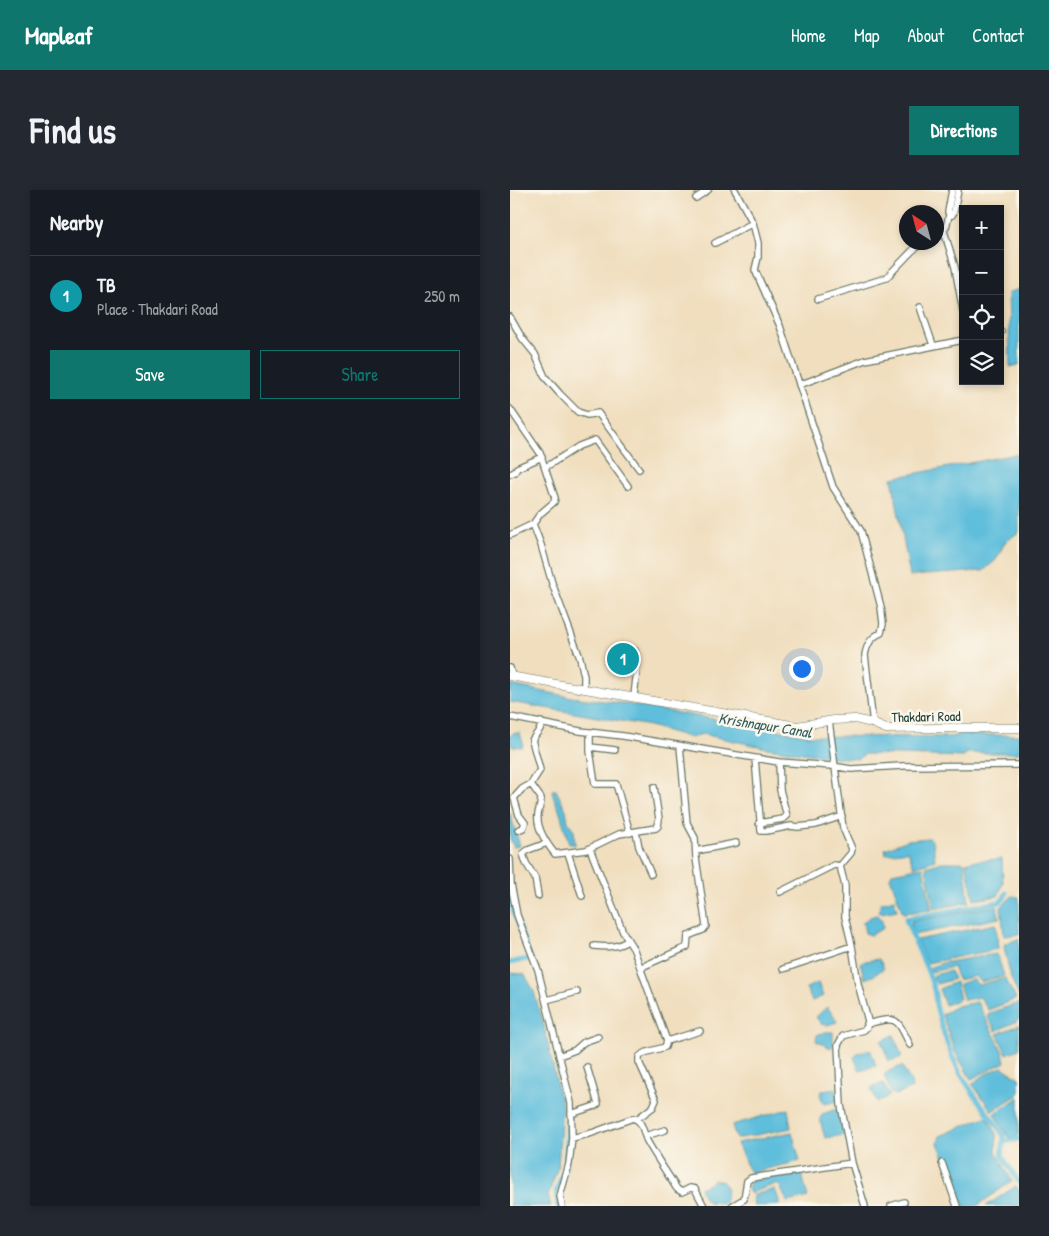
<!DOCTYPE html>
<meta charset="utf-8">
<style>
body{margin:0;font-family:"Patrick Hand",sans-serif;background:#242831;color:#f1f3f6}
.controls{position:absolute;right:15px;top:15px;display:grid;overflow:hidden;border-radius:0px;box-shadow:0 2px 8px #0003}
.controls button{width:45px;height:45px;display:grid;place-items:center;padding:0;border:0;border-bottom:1px solid #363941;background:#171b24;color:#f1f3f6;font:25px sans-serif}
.compass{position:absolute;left:389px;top:15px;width:45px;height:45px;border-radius:50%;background:#171b24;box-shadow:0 2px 8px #0003;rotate:324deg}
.you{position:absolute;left:291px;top:478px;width:18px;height:18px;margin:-12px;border:4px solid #fff;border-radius:50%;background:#1a73e8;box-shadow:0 0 0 8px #1a73e833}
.badge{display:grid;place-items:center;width:32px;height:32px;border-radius:50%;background:#0f766e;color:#fff;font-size:16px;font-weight:700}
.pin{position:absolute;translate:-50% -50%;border:2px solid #fff;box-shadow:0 1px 5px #0006}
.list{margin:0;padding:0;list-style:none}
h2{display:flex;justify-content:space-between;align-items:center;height:65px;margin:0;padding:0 20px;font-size:21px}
h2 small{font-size:16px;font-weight:400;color:#9ea1a6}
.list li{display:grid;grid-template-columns:32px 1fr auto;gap:15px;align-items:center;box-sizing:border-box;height:80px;padding:0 20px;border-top:1px solid #363941}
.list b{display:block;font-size:19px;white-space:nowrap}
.list p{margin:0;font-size:16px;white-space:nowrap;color:#9ea1a6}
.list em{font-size:16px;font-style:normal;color:#9ea1a6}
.actions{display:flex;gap:10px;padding:15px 20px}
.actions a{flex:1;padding:11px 0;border:1px solid #0f766e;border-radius:0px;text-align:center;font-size:18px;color:#0f766e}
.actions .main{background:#0f766e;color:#fff}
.icon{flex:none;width:28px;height:28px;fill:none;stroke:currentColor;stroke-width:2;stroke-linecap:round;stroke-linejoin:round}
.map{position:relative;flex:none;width:509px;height:1016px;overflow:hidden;border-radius:0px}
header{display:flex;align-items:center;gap:30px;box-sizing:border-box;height:70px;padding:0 25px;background:#0f766e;color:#fff}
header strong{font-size:24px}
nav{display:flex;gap:28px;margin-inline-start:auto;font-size:18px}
.intro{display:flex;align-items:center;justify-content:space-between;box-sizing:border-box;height:120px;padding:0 30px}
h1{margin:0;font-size:35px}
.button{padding:12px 22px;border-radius:0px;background:#0f766e;color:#fff;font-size:18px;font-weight:700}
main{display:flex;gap:30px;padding:0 30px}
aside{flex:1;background:#171b24;border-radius:0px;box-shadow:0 2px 8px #0003}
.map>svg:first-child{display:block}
</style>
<header>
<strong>Mapleaf</strong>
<nav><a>Home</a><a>Map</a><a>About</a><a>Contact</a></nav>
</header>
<div class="intro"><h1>Find us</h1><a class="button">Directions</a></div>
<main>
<aside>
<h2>Nearby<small></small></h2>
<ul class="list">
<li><span class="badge" style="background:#0f9aa8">1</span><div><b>TB</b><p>Place · Thakdari Road</p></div><em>250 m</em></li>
</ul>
<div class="actions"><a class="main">Save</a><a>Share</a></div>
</aside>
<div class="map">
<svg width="509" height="1016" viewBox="0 0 509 1016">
<rect width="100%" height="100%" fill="#fbf7ec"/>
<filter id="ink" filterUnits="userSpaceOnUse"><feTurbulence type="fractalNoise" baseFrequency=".02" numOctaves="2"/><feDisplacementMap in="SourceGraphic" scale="10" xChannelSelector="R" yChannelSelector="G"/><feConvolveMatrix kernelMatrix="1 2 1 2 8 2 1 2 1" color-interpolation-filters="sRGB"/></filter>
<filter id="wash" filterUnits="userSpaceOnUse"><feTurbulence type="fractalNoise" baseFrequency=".0096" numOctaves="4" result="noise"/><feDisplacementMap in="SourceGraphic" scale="20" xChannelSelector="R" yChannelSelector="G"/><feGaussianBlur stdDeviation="1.12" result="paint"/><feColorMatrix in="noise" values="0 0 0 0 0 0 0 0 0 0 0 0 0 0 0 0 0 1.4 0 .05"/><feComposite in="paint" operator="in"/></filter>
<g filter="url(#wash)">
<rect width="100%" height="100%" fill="#f0debe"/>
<!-- water -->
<path fill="#5ebedc" stroke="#3e7e88" d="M509,99V175L500,177L498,103Z
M506,264L509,267V342L495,352L486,370L473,381L400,386L382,288Z
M0,495L61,507L110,513L303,546L441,547L456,543L459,545H509V563H456L454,567L355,564L347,569L322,567L257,558L192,544L181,548L140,536L0,512Z
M3,543H10L13,553L12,557L1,556L0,546Z
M42,600H46L56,620L58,632L64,640L65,655L59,653C56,643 53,633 50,623C48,615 43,608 42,600Z
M0,623L10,656L4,657L0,648Z
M420,648L423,653L425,670L404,677L398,661L376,664L375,659L398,650Z
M492,669L493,693L488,706L464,710L456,673L462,671Z
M432,672H454L459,712L424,719L416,677Z
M413,677L422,720L393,723L380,687L382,683Z
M502,706L509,707V744L494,746L491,717Z
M384,709L387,720L371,723L369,722L371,713Z
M487,716L489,728L403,745L401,731Z
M367,725L372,731L373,738L361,745L355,743L353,732L360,727Z
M486,734L488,759L417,773L407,750Z
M509,749V806L501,788L494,757L495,753Z
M487,764L494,786L470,792L465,786L448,790L443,777L421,782L419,778L432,773Z
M369,769L374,778L363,786L354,789L351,774L355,771Z
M440,781L444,789L427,794L423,788L424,785Z
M0,783L14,784L23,799L33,832L52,916L48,977L38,1005L41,1016H0Z
M495,788L506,809L478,820L470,807L454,810L449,794L463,789L468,795Z
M446,792L450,809L435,815L429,799Z
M308,793L313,806L302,811L296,798Z
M467,812L493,862L495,872L461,889L445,862L432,824L447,816Z
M509,813V830L486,841L477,826L479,823Z
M317,817L324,826L327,832L317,835L311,834L306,827Z
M509,835V859L497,864L487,844Z
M315,842H323V855L321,858L306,851L307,845Z
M384,845L392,867L379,871L371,851Z
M357,860L361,861L366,876L349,880L344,867L348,863Z
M392,876L401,892L402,898L386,905L381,903L374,885L381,880Z
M492,877L509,888V904L482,921L463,895V893L476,884Z
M373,893L380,906L367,912L361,898Z
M325,898L329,911L314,914L310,905L312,901Z
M509,907V945L506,947L499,948L484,924Z
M278,919L281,938L226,949L222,935Z
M327,919L330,923L334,945L315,948L310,930L312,924Z
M475,927L478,928L487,945L486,962L502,991L467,1016H454L428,953L430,946Z
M282,942L290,971L240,983L227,953Z
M291,981L298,1007L277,1012L270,996L266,994L240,1003L238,1000L240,991Z
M203,990L212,991L217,999L215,1013L198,1012L194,1008L190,998L199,994Z
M506,996L509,1000V1016H476Z
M265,999L269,1010V1015L244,1016L243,1005Z"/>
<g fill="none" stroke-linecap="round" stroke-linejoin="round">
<!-- canal -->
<path stroke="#5ebedc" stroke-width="5" d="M0,703L3,720L20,767
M496,703L494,708L490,712L396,729C404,753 418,776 424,800C426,807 425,813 427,819C432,839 438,859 447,877C460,903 479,923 494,946L492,966L509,992
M0,773L21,768
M493,952L509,949
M48,1016L46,1002L55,978L59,920"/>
</g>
</g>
<g filter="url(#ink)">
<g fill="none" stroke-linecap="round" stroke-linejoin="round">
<defs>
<path id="street" d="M225,0L243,33L248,53V67L245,80L270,136L323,297L351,341L371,417L373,434L371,443C361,447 357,454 355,465L363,534
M442,0L438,22L442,25L444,22L448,0
M186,8L198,0
M434,41L445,77L453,121
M427,45C437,40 437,35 439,24
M205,53L243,33
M308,109L376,88L402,61L413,52
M410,117L423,155
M0,127L12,148L25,164L35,187L50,204L68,222L77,225L88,223L129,279
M490,143L491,142
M289,195L355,170L453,150
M0,219L30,263L45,308L44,312L30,324L23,334
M36,277L69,256L85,250L118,296
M0,284L5,282L7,278L32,267
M0,345L23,334L31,355L42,393L70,468L74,486V498
M0,478L2,486
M124,506L127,480L125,461
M0,527L70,541L113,546L269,572L322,576L341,579L392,576L509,575
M319,531L333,638L342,659L341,663L330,676L335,696V727L342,756L348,794L358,831L357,837L354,840L333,846L328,855L331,915L342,973L355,1016
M31,532L30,539L22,550L30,580L21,594L31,608C31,614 29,619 28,624C26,638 37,654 45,664L76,660L109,644L146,638L148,636L149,629L144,597
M80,542V561L85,594H106L120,643
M80,557L105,560
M245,568L251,641H256L281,636L288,637L306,635L332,626
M249,633L273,629L277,626L270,600L269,572
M8,640L13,638L15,633L9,625L4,608L12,599L21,594
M126,642L129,657L141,684
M80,659L113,742L124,760L131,780
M186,661L226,653
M58,663L72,706
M0,669L1,694L7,725L28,780L61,913L62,948L59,974L50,1006L52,1016
M270,702L324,675L330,676
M28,706L25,688L16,673L13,664L18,660L37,653
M84,756C95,757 109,758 118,750
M273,779L342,756
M36,810L67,802
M357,834C388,826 386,827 400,855
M157,851L190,841
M49,866L65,860L74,852L88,847
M61,924L85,916L88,914L77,877
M127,929L143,917L146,910L129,872V867L134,863L155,857L157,851L131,780L134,776L177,757L178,746L193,740L196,736L186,668L185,648L177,633L170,556
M135,946L155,940
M62,948L82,943L123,928C133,930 133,943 137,951C146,967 157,983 167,999L172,1002L180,998L185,999L194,1016
M432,973L447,1016
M222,1016L234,1009L237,991L241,988L342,973
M381,1016L394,1012"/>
<path id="secondary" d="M0,486L287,536L324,530L345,529L362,533L376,539L429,538H509"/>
</defs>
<!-- street casing -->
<use href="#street" stroke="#687564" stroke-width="8"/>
<!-- secondary casing -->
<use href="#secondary" stroke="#687564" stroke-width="9"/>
<!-- street -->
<use href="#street" stroke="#fff" stroke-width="5.5"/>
<!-- secondary -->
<use href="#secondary" stroke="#fff" stroke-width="8"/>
</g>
</g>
<g text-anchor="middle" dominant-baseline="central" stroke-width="5" stroke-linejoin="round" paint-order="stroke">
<!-- street labels -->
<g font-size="14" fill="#1f3d34" stroke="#fbf7ec">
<text transform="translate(416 526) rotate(-1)">Thakdari Road</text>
</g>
<!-- water labels -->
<g font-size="15" font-style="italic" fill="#2f5d5e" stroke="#fbf7ec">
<text transform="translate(255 535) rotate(9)">Krishnapur Canal</text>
</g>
</g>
</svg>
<div class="controls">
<button>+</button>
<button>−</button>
<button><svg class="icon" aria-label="locate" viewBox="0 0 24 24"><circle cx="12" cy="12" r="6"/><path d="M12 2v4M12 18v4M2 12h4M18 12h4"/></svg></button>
<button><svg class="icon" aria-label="layers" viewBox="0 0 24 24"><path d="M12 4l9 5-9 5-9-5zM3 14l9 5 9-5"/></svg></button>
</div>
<svg class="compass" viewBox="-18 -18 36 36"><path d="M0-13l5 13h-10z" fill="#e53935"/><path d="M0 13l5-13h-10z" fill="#9ea1a6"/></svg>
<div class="you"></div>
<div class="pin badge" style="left:113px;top:469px;background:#0f9aa8">1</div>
</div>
</main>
